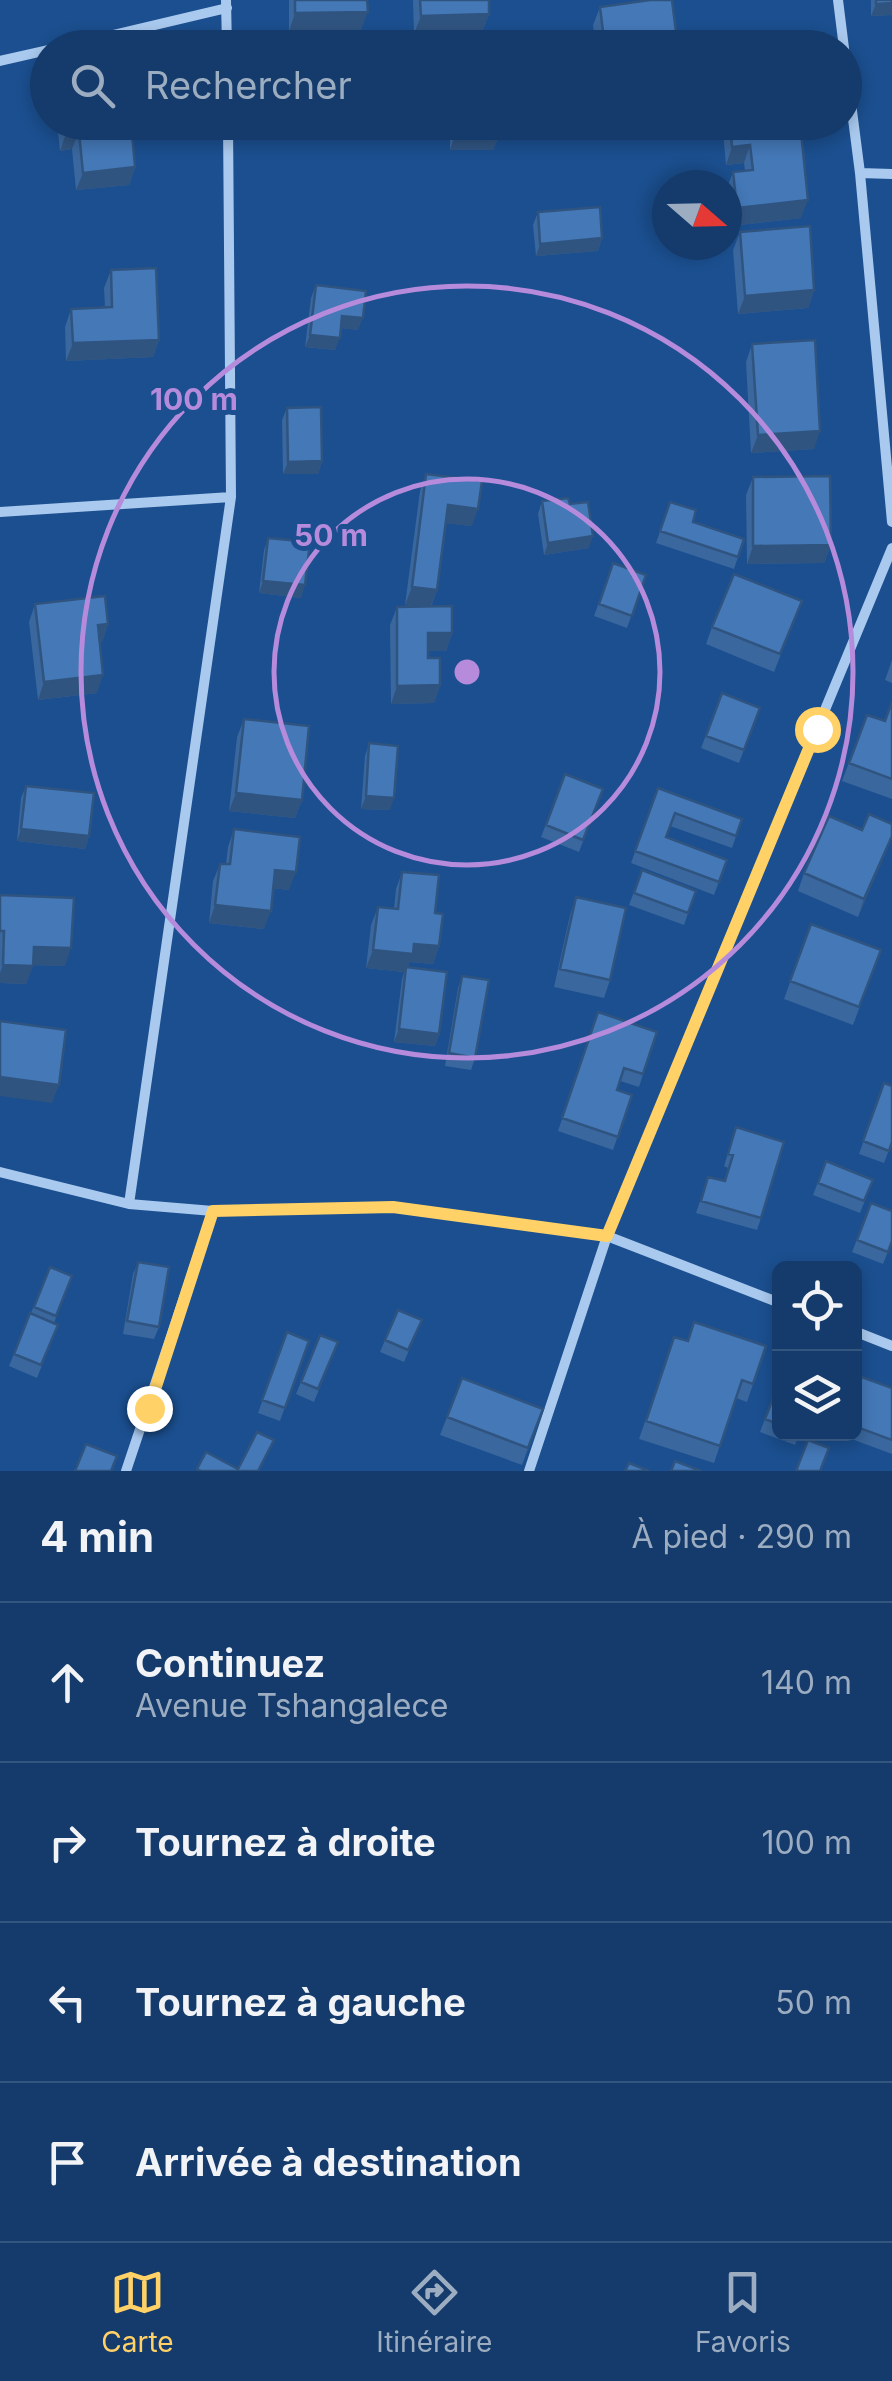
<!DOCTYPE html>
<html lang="fr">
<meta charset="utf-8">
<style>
body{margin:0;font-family:Inter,sans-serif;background:#214673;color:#f1f3f6}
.controls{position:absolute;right:30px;bottom:30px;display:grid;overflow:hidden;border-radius:15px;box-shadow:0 5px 15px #0003}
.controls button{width:90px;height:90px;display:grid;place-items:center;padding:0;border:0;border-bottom:2px solid #33557e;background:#143b6b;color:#f1f3f6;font:50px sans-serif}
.compass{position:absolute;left:652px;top:170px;width:90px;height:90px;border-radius:50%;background:#143b6b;box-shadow:0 5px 15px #0003;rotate:110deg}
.stop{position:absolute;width:30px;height:30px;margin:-22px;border:8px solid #ffd166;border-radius:50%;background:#fff}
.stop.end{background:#ffd166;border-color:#fff;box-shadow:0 2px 10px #0008}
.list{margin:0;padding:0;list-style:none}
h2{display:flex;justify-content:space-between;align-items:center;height:130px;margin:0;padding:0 40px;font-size:42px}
h2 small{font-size:32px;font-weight:400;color:#9dadc1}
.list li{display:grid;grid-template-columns:65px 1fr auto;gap:30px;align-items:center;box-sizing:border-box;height:160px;padding:0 40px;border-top:2px solid #33557e}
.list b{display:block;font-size:38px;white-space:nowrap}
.list p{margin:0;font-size:32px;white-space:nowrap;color:#9dadc1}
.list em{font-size:32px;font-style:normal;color:#9dadc1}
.icon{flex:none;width:55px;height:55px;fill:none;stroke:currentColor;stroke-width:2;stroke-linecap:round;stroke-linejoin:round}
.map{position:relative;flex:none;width:892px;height:1471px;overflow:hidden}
.search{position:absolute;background:#143b6b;box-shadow:0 5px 15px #0003;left:30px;right:30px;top:30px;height:110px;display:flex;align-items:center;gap:25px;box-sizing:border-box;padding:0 35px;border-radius:55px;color:#9dadc1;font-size:38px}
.sheet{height:770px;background:#143b6b}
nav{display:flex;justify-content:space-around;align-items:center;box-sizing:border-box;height:140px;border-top:2px solid #33557e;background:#143b6b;font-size:28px;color:#9dadc1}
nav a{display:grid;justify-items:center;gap:5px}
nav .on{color:#ffd166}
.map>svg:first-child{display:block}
</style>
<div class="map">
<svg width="892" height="1471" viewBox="0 0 892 1471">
<rect width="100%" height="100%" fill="#1b4f8f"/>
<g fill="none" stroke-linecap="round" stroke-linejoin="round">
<!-- street -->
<path stroke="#a9c9ee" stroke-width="10" d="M226,0L227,48
M838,0L844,48
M58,48L227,8
M844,49L860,173L892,522
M0,61L48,50
M860,173L892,174
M0,512L231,497
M0,1172L129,1204L213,1211L393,1207L607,1236L780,1303
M129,1204L231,497L228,122
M854,1331L892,1346
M126,1471L213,1211
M529,1471L607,1236L892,548"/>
</g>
<!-- wall -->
<path fill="#3a679d" d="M289,0H367L361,30L289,31Z
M413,0H489V14L482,32L414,34Z
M871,0H892V15L871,16Z
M600,7L678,48H596L593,25Z
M57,122H131L135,167L129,185L76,190L72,149L60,151Z
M450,122H498V138L493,150H450Z
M726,122H800L801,218L730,226L727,188L733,172L745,171L744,163L726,165L723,132Z
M538,212L602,238L598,251L536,256L533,225Z
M740,232L814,290L808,308L738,314L733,250Z
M111,270L159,340L153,357L66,361L65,327L71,309L105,308L104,288Z
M316,285L358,330L341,328L335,350L305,347L311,298Z
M752,344L814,449L751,453L746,362Z
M287,408L322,461L318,474H283L282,420Z
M426,474L472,526L446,523L437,590L431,607L452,633L446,651H428V658L440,685L434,703L391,704L390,625L397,607H419L405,605L420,491Z
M753,477L831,545L824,563L747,564L746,495Z
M542,501L570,504L589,548L544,555L538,514Z
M670,502L693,522L744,539L734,569L656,543Z
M268,538L301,598L259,593L264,550Z
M613,563L646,575L627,628L594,616Z
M802,601L774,672L706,644L712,627Z
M35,604L108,624L102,642H100L97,693L38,700L29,622Z
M892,660V683L885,680Z
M722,693L760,708L739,763L701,748Z
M892,702V799L842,781L867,715L885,721Z
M244,719L302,800L295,818L229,811L237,737Z
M369,743L390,810L361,809L365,756Z
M565,774L603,789L579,852L541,837Z
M26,786L89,836L85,849L17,841L21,798Z
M658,788L742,819L732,848L670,826L666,837L727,860L714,895L631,863Z
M892,824V838L858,917L798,891L804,873L862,830Z
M234,829L289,890L273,888L264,929L209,923L213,881L220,864H226L228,847Z
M642,870L696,891L684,925L629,905Z
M402,872L435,913L439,946L433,964L410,962L408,967L439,1034L435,1046L394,1042L402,979L404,972L366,968L371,925L378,907L394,909L396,889Z
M0,895L65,966L33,965L26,984L0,983Z
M576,897L610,980L604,998L554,987L570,915Z
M811,924L881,950L853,1025L784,999Z
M462,976L475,1058L471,1070L445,1066L458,988Z
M598,1012L657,1032L639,1087L620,1081L617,1090L632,1095L613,1150L558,1131Z
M884,1083L892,1142L884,1163L859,1154Z
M736,1127L761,1218L757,1230L696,1213L708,1177L724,1181L728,1168L724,1166Z
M826,1161L873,1180L860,1213L813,1195Z
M871,1203L892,1242L883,1264L852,1252Z
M138,1262L159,1327L154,1339L123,1334L133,1274Z
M50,1267L72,1276L54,1323L58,1325L37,1378L9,1366Z
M422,1320L404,1362L380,1352L385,1340Z
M694,1322L766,1346L747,1402L736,1398L714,1463L639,1439L674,1337L687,1341Z
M287,1332L309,1341L280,1421L258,1413Z
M320,1335L338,1342L314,1402L296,1394Z
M462,1378L543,1409L522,1465L440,1435Z
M780,1380V1434H799L795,1445L760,1432Z
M892,1388V1454L838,1434H854L855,1389Z"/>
<!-- shaded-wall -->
<path fill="#305480" d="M892,3V15L871,16L876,4Z
M368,12L361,30L289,31L295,13Z
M489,14L482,32L414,34L421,16Z
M79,132L72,149L60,151L66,133Z
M454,138H498L493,150H450Z
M750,145L744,163L726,165L732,147Z
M135,167L129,185L76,190L83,173Z
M808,200L801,218L730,226L737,208Z
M602,238L598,251L536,256L540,244Z
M814,290L808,308L738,314L745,296Z
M342,316L363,318L358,330L338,328Z
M310,335L340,338L335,350L305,347Z
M159,340L153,357L66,361L73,343Z
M820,431L814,449L751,453L758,435Z
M322,461L318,474H283L288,462Z
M448,505L478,509L472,526L442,523Z
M593,536L589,548L544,555L548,543Z
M831,545L824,563L747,564L753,546Z
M263,581L305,585L301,598L259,593Z
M412,587L437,590L430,608L405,605Z
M108,624L102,642L92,643L98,625Z
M428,633H452L446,651H421Z
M103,675L97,693L38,700L44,682Z
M440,685L434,703L391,704L397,686Z
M236,793L302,800L295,818L229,811Z
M366,796L394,798L390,810L361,809Z
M21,829L89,836L85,849L17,841Z
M892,836V838L858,917L864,899Z
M275,870L296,872L289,890L269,888Z
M215,905L271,911L264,929L209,923Z
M414,944L439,946L433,964L410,962L407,972L406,967L404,972L366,968L373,950Z
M34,947L71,948L65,966L27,965Z
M3,965L33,966L26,984L0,983V973Z
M399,1029L439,1034L435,1046L394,1042Z
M0,1077L59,1085L52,1103L0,1096Z"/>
<!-- building -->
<path fill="#4478b7" stroke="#305480" stroke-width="2.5" d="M295,0H367L368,12L295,13Z
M420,0H489V14L421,16Z
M650,0H672L678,48H605L600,7Z
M876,0H892V3L876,4Z
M65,122H131L135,167L83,173L79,132L66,133Z
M454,122H498V138H454Z
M730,122H800L808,200L737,208L733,172L753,170L750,145L732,147Z
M600,207L602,238L540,244L538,212Z
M810,226L814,290L745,296L740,232Z
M156,268L159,340L73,343L71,309L112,307L111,270Z
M316,285L366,291L363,318L342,316L340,338L310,335Z
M815,340L820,431L758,435L752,344Z
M321,407L322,461L288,462L287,408Z
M426,474L482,481L478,509L448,505L437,590L412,587Z
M830,476L831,545L753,546V477Z
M568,498L570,504L588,502L593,536L548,543L542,501Z
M670,502L696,510L693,522L744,539L738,557L660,531Z
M268,538L310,542L305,585L263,581Z
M613,563L646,575L632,616L599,604Z
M734,574L802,601L780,654L712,627Z
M105,596L108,624L98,625L103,675L44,682L35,604Z
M452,606V633H428V658H440V685L397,686V607Z
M722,693L760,708L744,750L706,736Z
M892,702V779L849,763L867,715L885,721Z
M244,719L309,726L302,800L236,793Z
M369,743L398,746L394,798L366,796Z
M565,774L603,789L583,840L546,825Z
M26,786L94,793L89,836L21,829Z
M658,788L742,819L736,836L675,813L666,837L727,860L719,882L635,851Z
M869,814L892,824V836L864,899L804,873L829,816L862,830Z
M234,829L300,837L296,872L275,870L271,911L215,905L220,864H230Z
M642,870L696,891L688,913L634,893Z
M402,872L439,875L435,913L443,914L439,946L414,944L413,954L373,950L378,907L398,909Z
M0,895L74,898L71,948L34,947L33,966L3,965L4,931H0Z
M576,897L626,908L610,980L560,969Z
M811,924L881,950L859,1007L790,981Z
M406,967L447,972L439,1034L399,1029Z
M462,976L489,980L475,1058L449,1053Z
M598,1012L657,1032L643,1074L624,1068L617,1090L632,1095L618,1137L562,1118Z
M0,1021L66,1030L59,1085L0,1077Z
M884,1083L892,1086V1142L889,1151L863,1141Z
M736,1127L784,1142L761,1218L701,1201L708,1177L725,1181L733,1155L728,1154Z
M826,1161L873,1180L864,1201L818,1183Z
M871,1203L892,1211V1241L888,1252L857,1240Z
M138,1262L169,1267L159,1327L127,1321Z
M50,1267L72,1276L56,1316L34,1307Z
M398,1310L422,1320L408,1350L385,1340Z
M30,1313L58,1325L41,1365L14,1354Z
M694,1322L766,1346L753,1384L742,1380L720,1446L646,1421L674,1337L688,1341Z
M287,1332L309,1341L285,1408L262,1400Z
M320,1335L338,1342L318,1389L301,1382Z
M859,1376L892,1388V1440L854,1426V1389Z
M462,1378L543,1409L528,1448L447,1417Z
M780,1380V1425L765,1419Z
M257,1432L274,1440L258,1471H201L197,1469L206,1452L238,1469Z
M808,1440L829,1448L820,1471H796Z
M86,1444L117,1456L111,1471H75Z
M675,1461L701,1471H671Z
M629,1463L649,1471H625Z"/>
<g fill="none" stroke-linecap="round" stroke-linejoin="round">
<!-- route -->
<path stroke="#ffd166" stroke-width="12" d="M149,1408L213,1211L393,1207L607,1236L817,729"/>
</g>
<!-- distance rings -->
<g fill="none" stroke="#b68bdc" stroke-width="5">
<circle cx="467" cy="672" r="193"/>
<circle cx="467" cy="672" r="386"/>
</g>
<circle cx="467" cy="672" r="15" fill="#b68bdc" stroke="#1b4f8f" stroke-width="5"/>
<g font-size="30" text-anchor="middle" font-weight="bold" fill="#b68bdc" stroke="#1b4f8f" stroke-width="10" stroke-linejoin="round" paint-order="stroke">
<text x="194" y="410">100 m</text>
<text x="331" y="546">50 m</text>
</g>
</svg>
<div class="controls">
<button><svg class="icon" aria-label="locate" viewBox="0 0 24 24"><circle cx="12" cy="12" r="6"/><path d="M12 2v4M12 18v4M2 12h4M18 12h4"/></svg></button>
<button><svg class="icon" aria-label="layers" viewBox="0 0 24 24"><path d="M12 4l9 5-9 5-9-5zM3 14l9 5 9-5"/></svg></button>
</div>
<svg class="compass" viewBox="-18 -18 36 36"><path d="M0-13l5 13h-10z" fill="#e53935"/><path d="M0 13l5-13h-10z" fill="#9dadc1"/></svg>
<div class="stop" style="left:817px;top:729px"></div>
<div class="stop end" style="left:149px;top:1408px"></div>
<div class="search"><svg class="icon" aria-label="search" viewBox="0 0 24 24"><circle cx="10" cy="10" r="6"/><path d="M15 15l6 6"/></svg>Rechercher</div>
</div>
<section class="sheet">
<h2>4 min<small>À pied · 290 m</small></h2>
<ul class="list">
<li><svg class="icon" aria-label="ahead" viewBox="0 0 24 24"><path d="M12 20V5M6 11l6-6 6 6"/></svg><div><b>Continuez</b><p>Avenue Tshangalece</p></div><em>140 m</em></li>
<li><svg class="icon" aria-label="right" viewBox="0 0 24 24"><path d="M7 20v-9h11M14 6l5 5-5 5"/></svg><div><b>Tournez à droite</b></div><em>100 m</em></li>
<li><svg class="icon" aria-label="left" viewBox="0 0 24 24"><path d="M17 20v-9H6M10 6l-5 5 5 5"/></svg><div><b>Tournez à gauche</b></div><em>50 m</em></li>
<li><svg class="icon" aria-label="arrive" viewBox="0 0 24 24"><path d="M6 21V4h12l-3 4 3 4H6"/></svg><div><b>Arrivée à destination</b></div></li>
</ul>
</section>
<nav>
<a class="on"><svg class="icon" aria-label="map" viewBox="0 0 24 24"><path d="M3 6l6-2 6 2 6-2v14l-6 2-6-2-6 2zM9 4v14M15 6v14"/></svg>Carte</a>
<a><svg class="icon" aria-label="directions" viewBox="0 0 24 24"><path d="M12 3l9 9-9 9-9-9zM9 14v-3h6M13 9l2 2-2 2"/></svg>Itinéraire</a>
<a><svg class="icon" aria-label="saved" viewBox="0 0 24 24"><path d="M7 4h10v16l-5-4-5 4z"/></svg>Favoris</a>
</nav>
